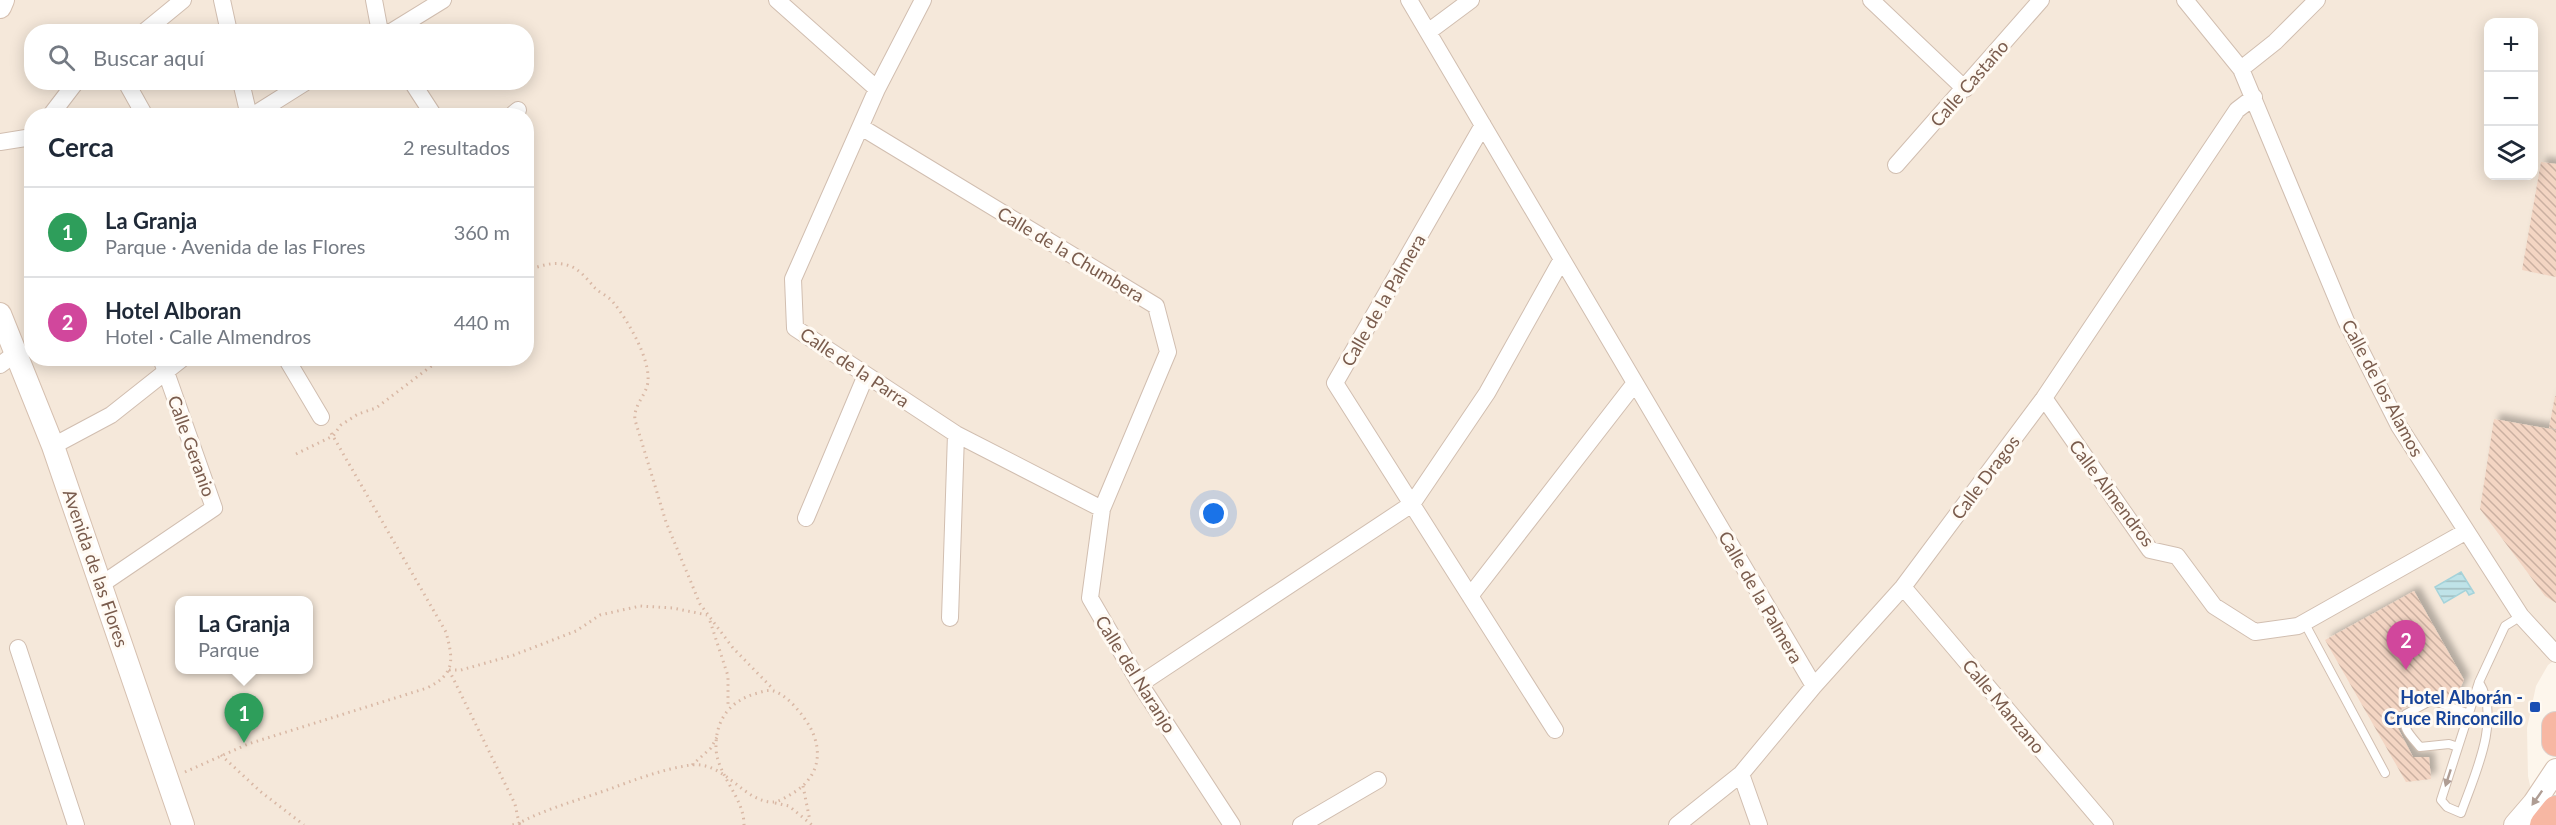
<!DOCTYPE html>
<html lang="es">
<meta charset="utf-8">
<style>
body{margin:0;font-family:Lato,sans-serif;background:#f6f6f7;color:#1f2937}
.controls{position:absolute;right:18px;top:18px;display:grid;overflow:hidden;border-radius:12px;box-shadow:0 3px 15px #0003}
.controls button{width:54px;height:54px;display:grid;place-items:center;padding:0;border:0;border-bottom:2px solid #e0e1e3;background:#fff;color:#1f2937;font:30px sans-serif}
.you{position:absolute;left:1214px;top:514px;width:21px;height:21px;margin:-15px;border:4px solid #fff;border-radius:50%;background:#1a73e8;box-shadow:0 0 0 9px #1a73e833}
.badge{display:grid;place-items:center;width:39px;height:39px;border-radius:50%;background:#111827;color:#fff;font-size:20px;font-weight:700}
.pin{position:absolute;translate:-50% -50px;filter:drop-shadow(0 2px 3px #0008)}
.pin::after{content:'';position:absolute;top:32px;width:21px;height:18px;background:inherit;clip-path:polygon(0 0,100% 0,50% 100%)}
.popup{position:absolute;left:175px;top:596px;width:138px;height:78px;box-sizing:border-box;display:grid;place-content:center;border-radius:12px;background:#fff;filter:drop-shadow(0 2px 4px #0005);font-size:20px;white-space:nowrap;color:#747a83}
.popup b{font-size:22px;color:#1f2937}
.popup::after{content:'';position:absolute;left:50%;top:100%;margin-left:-12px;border:12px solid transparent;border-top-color:#fff}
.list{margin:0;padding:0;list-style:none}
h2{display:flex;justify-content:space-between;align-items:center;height:78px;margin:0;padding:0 24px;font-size:26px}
h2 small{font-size:20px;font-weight:400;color:#747a83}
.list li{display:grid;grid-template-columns:39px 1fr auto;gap:18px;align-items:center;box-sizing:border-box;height:90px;padding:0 24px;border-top:2px solid #e0e1e3}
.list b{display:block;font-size:22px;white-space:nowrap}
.list p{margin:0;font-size:20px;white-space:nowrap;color:#747a83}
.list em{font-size:20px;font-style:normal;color:#747a83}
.icon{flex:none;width:33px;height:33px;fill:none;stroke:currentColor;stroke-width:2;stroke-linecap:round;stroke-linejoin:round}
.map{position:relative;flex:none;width:2556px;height:825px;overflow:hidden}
.search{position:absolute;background:#fff;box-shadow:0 3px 15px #0003;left:24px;top:24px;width:510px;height:66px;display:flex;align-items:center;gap:15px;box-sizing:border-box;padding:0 21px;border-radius:24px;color:#747a83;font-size:22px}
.panel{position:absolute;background:#fff;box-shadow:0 3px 15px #0003;left:24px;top:108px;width:510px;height:258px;border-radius:24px}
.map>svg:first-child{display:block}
</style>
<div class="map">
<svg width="2556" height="825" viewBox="0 0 2556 825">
<defs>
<pattern id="water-rules" width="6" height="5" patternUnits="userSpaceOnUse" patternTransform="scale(1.5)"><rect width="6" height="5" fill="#bfe3e8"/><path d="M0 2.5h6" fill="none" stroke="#a0bbbe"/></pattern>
<pattern id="building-back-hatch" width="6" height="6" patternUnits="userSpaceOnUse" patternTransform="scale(1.5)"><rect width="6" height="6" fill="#f3d5c3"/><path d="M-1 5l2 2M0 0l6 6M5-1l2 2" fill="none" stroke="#cab0a1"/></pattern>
<filter id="shadow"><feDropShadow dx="5.5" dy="-5.5" stdDeviation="3" flood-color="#0004"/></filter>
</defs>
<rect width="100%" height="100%" fill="#fdf6ec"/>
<!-- residential -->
<path fill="#f5e8da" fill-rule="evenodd" d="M0,0H2556V659L2548,665L2536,686L2527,728L2528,776L2537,818L2530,825H0ZM2488,22H2534V176H2488ZM32,32H526V82H32ZM32,116H526V358H32ZM180,600H308V670H180Z"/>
<!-- water -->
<path fill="url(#water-rules)" stroke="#a5d3da" stroke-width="1.5" d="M2461,572L2474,593L2469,595L2466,590L2444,603L2435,587Z"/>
<!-- building -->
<path fill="url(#building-back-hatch)" filter="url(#shadow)" d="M2541,162L2556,164V277L2522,270Z
M2555,396H2556V429L2549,428Z
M2494,419L2556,430V603L2545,596L2480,509Z
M2414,591L2464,680L2452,705L2431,694L2391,715L2413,757H2429L2431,779L2406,782L2325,640Z"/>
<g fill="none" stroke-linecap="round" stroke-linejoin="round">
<defs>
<path id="lane" d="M2304,622L2385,773
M2479,682C2502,719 2474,776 2461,813L2447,807L2441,800L2479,682L2505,626L2521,616
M2458,747L2449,744L2420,747C2412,737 2400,727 2406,714L2432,700L2469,714"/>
<path id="street" d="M222,0L229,32
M374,0L380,32
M777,0L877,89
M923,0L877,89L793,279L795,328L956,434L1102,509
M1409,0L1814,686
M1871,0L1965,89
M2185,0L2241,69L2346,321L2399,426L2521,616L2556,654
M144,32L183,0
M391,32L443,0
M1428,32L1471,0
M2241,69L2275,42L2317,0
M126,82L145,116
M241,82L249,116
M412,82L434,116
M50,116L76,82
M252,116L306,82
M511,116L518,110
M1483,125L1335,383L1555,730
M861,127L1156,306L1168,352L1102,509L1090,598L1140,684L1232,825
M0,142L32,137
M1896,165L2041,0
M286,358L321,417
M0,365L16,353
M2044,398L2150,550L2177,556L2214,606L2255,632L2298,626L2465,532
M53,446L111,415L183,358
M806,518L866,375
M102,584L214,508L161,358
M1903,587L2105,825
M1470,596L1635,383
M950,618L956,434
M18,648L76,825
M1140,684L1412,504L1487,393L1562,259
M1741,774L1759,825
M1301,825L1378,780
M1677,825L1741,774L1814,686L1903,587L2044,398L2237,110L2254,97"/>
<path id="secondary" d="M0,7L3,0
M0,314L53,446L183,825
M2515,825L2534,803L2556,770"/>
<path id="highway" d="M2556,726V742
M2544,825L2556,810"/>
</defs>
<!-- lane casing -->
<use href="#lane" stroke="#d1beb0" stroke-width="10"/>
<!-- street casing -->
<use href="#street" stroke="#d1beb0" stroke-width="18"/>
<!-- secondary casing -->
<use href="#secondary" stroke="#d6c0b0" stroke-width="24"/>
<!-- highway casing -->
<use href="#highway" stroke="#dad1cd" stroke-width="30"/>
<!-- path -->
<path stroke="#d9b8a5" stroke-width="3" stroke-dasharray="1.5 4.5" stroke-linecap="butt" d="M526,271C539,266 553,261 567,265C579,268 587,279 595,288C600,293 608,296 613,302C627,319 650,358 648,381C647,395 633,405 635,420L666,522L700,604L733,648L774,690
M296,454L333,436L341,425L358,414L376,408L442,358
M710,621L728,676V707
M449,670H461L514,655L576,631L600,615L640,606L673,608L707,615
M449,670L515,804L519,823L512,825
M221,755L261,792L304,825
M692,765L711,748L717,737
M185,772L248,744L427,688C456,674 453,659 446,632L330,431
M803,786L810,821
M775,803L789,806L812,825
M520,825L519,823C546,809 575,801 604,791C632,781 662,769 691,765C725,761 743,802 773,802C779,802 788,796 793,793C818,778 824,753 810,727C803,715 789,697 776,692C770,689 764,691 758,693C730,700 715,720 716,749C718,777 744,797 744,825"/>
<!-- lane -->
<use href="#lane" stroke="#fff" stroke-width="8"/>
<!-- street -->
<use href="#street" stroke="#fff" stroke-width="16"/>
<!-- secondary -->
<use href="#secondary" stroke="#fff" stroke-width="22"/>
<!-- highway -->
<use href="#highway" stroke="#f7b7a3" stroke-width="28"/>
</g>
<!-- one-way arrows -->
<defs><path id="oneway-solid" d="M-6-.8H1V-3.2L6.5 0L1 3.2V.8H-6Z" transform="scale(1.5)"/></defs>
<g fill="#af9d94">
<use href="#oneway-solid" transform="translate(2448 778) rotate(108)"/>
<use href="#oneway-solid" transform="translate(2537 798) rotate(125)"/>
</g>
<!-- markers -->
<rect fill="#1a4fb4" stroke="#fffaf3" stroke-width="2" x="2529" y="701" width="12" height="12" rx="3"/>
<g text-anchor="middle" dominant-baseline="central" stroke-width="6" stroke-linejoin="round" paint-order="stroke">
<!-- street labels -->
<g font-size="18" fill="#7a5c4d" stroke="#fffaf3">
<text transform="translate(1969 83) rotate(-49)">Calle Castaño</text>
<text transform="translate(1071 254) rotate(31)">Calle de la Chumbera</text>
<text transform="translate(1383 300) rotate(-60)">Calle de la Palmera</text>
<text transform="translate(855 367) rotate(34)">Calle de la Parra</text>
<text transform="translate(2383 388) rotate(62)">Calle de los Alamos</text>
<text transform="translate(192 446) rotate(70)">Calle Geranio</text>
<text transform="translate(1985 477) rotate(-53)">Calle Dragos</text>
<text transform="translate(2112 493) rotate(53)">Calle Almendros</text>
<text transform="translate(96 568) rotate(71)">Avenida de las Flores</text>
<text transform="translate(1761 597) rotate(60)">Calle de la Palmera</text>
<text transform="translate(1136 674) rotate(58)">Calle del Naranjo</text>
<text transform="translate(2004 706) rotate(50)">Calle Manzano</text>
</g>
<!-- transit labels -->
<g font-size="18" font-weight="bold" fill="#164399" stroke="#fffaf3" text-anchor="end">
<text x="2523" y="697">Hotel Alborán -<tspan x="2523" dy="21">Cruce Rinconcillo</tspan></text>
</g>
</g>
</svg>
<div class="controls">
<button>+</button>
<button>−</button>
<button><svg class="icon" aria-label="layers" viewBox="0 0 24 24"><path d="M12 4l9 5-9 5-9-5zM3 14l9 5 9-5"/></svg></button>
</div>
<div class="you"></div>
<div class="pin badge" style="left:244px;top:743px;background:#2e9e5b">1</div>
<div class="popup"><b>La Granja</b>Parque</div>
<div class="pin badge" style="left:2406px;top:670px;background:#d1479c">2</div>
<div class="search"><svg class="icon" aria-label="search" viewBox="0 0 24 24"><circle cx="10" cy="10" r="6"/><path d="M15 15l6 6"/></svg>Buscar aquí</div>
<section class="panel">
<h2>Cerca<small>2 resultados</small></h2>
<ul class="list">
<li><span class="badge" style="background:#2e9e5b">1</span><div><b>La Granja</b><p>Parque · Avenida de las Flores</p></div><em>360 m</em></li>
<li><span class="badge" style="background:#d1479c">2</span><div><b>Hotel Alboran</b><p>Hotel · Calle Almendros</p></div><em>440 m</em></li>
</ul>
</section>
</div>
